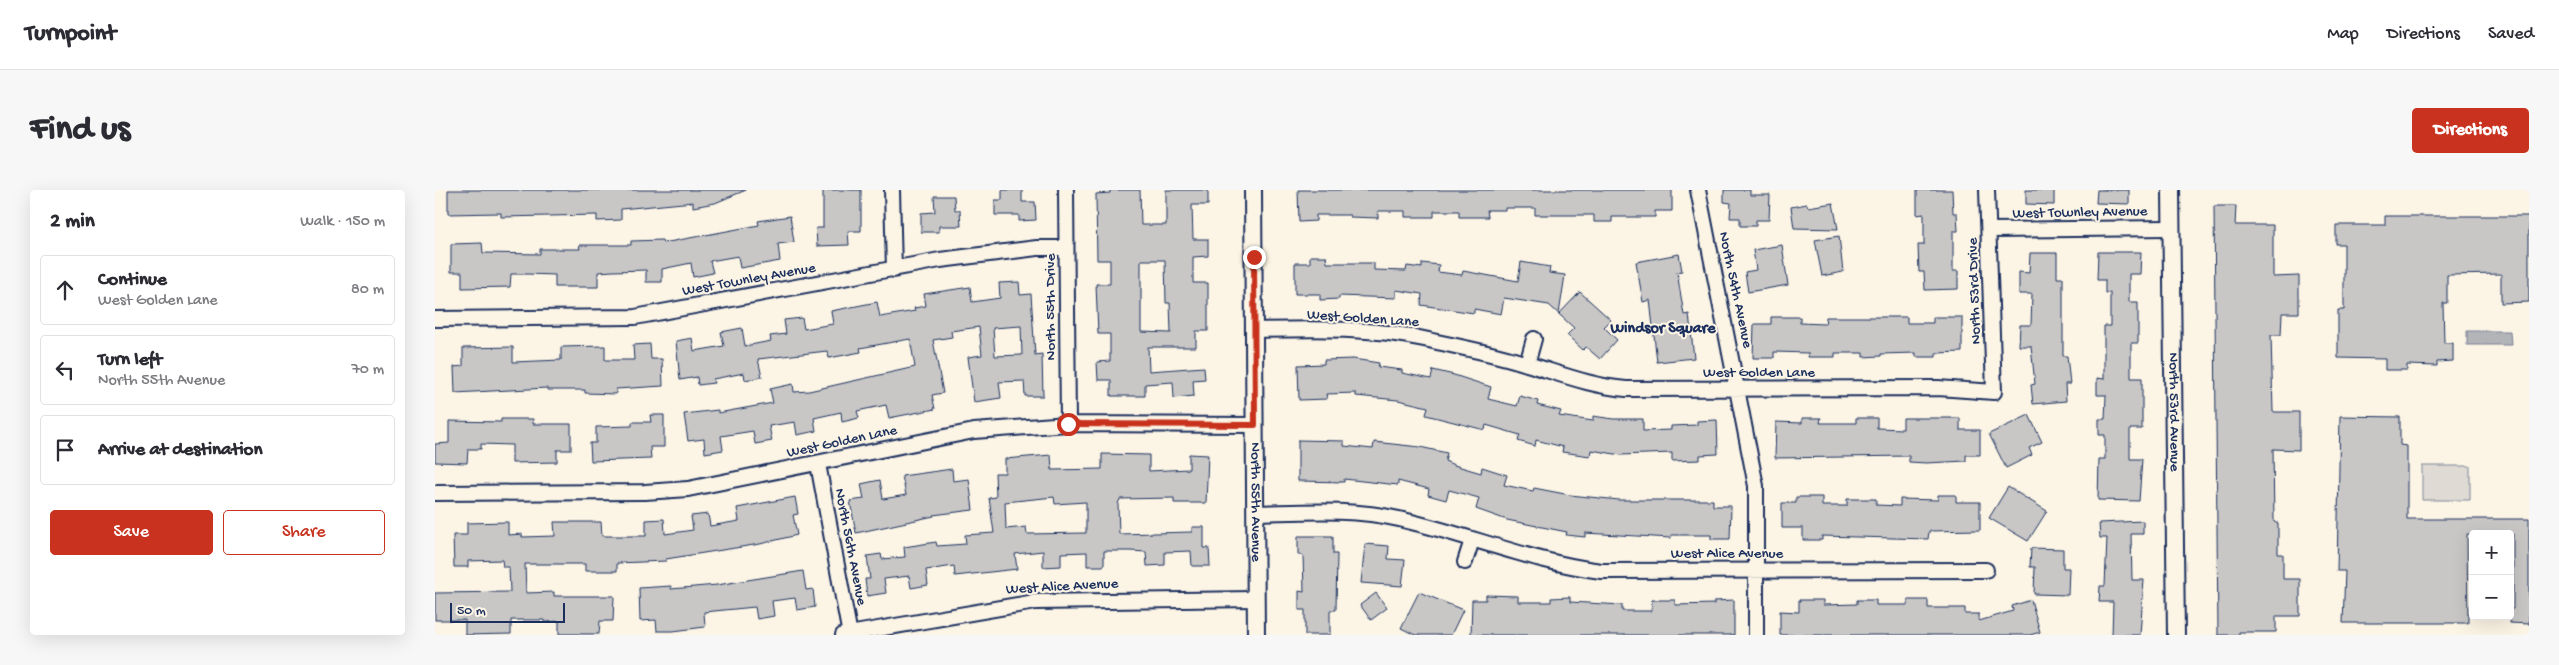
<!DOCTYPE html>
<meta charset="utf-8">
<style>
body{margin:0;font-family:"Gochi Hand",sans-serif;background:#f7f7f7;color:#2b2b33}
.controls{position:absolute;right:15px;bottom:15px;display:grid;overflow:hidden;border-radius:5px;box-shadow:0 5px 20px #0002}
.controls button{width:45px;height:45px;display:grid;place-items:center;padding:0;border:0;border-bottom:1px solid #e1e1e2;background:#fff;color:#2b2b33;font:25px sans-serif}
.scale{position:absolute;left:15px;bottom:12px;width:115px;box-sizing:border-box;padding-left:5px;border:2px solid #1b2f5e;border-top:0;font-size:14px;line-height:18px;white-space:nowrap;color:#1b2f5e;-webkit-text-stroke:4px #fcf5e5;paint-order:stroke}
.stop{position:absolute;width:15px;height:15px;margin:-11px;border:4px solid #c8321e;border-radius:50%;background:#fff}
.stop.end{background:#c8321e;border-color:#fff;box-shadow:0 1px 5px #0008}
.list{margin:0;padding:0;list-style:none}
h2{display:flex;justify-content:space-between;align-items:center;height:65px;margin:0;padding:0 20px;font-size:21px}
h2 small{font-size:16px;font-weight:400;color:#7c7c81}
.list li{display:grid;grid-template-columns:32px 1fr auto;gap:15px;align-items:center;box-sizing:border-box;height:70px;margin:0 10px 10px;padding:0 10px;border:1px solid #e1e1e2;border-radius:5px}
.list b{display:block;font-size:19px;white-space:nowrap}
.list p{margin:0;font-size:16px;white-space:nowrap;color:#7c7c81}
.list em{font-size:16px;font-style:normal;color:#7c7c81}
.actions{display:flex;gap:10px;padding:15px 20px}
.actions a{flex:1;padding:11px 0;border:1px solid #c8321e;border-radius:5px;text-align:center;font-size:18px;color:#c8321e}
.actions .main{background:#c8321e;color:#fff}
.icon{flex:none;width:28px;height:28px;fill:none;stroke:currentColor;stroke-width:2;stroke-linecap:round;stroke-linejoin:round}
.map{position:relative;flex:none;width:2094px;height:445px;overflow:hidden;border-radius:5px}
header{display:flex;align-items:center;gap:30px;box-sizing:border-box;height:70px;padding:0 25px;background:#fff;border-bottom:1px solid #e1e1e2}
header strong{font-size:24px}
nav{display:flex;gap:28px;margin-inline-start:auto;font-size:18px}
.intro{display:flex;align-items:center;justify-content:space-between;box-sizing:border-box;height:120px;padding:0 30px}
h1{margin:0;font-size:35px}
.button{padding:12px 22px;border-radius:5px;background:#c8321e;color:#fff;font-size:18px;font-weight:700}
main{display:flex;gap:30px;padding:0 30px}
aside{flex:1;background:#fff;border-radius:5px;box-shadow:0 5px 20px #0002}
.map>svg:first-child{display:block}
</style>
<header>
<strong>Turnpoint</strong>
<nav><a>Map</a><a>Directions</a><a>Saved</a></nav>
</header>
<div class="intro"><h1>Find us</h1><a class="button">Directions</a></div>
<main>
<aside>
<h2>2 min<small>Walk · 150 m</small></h2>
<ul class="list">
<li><svg class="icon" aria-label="ahead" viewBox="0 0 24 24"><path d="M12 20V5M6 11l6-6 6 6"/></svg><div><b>Continue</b><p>West Golden Lane</p></div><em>80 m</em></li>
<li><svg class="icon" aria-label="left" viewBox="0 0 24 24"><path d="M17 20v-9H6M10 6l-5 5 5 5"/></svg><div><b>Turn left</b><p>North 55th Avenue</p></div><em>70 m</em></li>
<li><svg class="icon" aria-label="arrive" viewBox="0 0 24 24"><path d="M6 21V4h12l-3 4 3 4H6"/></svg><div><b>Arrive at destination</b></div></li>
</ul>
<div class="actions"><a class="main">Save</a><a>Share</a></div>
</aside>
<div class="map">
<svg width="2094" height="445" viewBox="0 0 2094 445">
<rect width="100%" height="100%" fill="#fcf5e5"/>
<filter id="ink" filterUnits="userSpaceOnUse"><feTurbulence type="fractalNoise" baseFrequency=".02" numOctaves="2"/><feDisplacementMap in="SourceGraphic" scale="10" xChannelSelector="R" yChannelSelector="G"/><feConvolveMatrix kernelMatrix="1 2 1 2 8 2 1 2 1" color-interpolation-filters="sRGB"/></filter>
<g filter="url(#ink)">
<!-- green -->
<path fill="#dfdbd4" stroke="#7d8599" d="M1987,276H2035V310H1987Z"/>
<!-- water -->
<path fill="#b2b4b8" stroke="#767f94" d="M2032,141H2075L2076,155H2032Z"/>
<!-- building -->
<path fill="#c8c7c6" stroke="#1b2f5e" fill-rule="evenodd" d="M13,0H311L280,13L258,17V12L186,19V30L162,31V25L66,27V23L13,24Z
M388,0H426V41H413L414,55L382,56L381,38H388Z
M567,0H587V12H600L601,30L584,31V25H560V10H567Z
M675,0H705L706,35H731V0H773V15H757L758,49H773V66L758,67V93H773V141H761V157H713L714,181L769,177L770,189L758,190L759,206L739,208L738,192L710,194V206H676V190H663L662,172L675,171V144H663L661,94H675V70H662L661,4L675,3ZM706,70H730L731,113H735L736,143L706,142Z
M863,0H1237V21H1220V27H1177V32H1159V25H1100V18H1070V20H1052L1053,27H1024V21H999V27H970V21H943V28L915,27V25H881V31L864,32Z
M1289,0H1315V5H1335L1334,30H1321V36H1305V28H1295L1296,13L1289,12Z
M1482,0H1517L1518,23H1522L1523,41H1518V81H1523V99L1490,100L1489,82H1484L1483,55H1489V24L1482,25Z
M1591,0H1619V15L1591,14Z
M1662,0H1694V14L1661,13Z
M499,6H519L520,20H525L526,36H504V42H486V23L500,22Z
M1398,13L1403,39L1359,38L1356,17L1372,14L1373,17Z
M1779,16H1801L1800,35H1838V87L1864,86V123H1847L1846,145H1836L1838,222H1864V260L1838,259L1839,332L1843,333V364H1848V389H1865V426H1841V442H1804V445H1783Z
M355,26L359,52L343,54L345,71L305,78L303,66L275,71L278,83L258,87L256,73L227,79V92H211V80L178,81L163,82V97H120V85L91,84H76L75,97L27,98V82H16V54L47,53L48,63L105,64V59H145L144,55H196V51L227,50L228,53L324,35L323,31Z
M1950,26H2094V112L2066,113V84L2012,85V113H2008L2009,153H2018V171L2002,172V176L1972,175V180H1950V169L1903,168V120H1909V54H1901V35H1950Z
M1404,46L1408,82L1387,86L1380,50Z
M1347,55L1353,95L1313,102L1310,82L1321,80L1318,60Z
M1663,62H1706L1705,84H1694V112H1703V153H1696V188H1707V239H1695V269H1707L1704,311L1663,310L1664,269H1670V245H1664V229H1670L1671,205H1662V188L1669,189V136H1675V103H1670V90H1662Z
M1595,63H1622V88H1628V166H1632L1635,194H1630L1631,211L1598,214L1596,195L1600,194L1596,156H1584L1585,135H1596L1597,104H1584V82L1594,83Z
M1244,64L1247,81L1242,82L1249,125L1254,124L1259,168L1222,172L1215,110L1208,112L1201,72Z
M875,66H891L892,73H939V80L971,81L972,76L987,78V73L1004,75L1003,82L1027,85L1028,81L1083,91L1086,72L1115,77L1114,83L1130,85L1124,124L1145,102L1176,130L1169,137L1182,150L1165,169L1151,157L1148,160L1132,145L1139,138L1114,115L1069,108L1066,124L1039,119V123L986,115L987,104L961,100V108L904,106V109L885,110V104H860V73H875Z
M584,92L585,105L596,104L600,165L607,164L608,206H590L589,191L564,192L566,208L539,212L533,167L547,165L544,137L516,141L517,147L498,150L508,203L497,205L500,219L454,228L451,215L422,221L424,228L407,232L406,222L379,228L381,241L362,245L360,232L334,236L337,251L320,254L318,241L286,246L288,260L270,263L269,249L253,251L249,224L283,220V223L338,213L335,199L358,194L359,202L374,201L480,177L475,149L425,158L426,162L394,168L392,161L323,169L327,187L310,190L309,183L278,189L279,193L263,195L262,187L245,190L241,151L257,148L259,161L289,156L286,142L307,138L310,156L336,151L335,146L351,144L349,130L367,128L369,139L398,134L396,121L442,112L445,127L480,121L479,118L491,116L489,104L535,97L537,112L565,108L564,93ZM586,136L587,165L560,166L558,138Z
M1336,127H1365V133L1390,134L1391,127H1472V133H1498V127H1527V162L1501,163V167H1481V163L1446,164V166L1428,167V163H1400V167H1373V163L1339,162V168H1318L1319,134H1336Z
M215,154L216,169H227L228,196L181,199V204L150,203V200H112V198L20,203L19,177L28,176V158L78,157V172L126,170V157L170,156V170H199L198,155Z
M918,169L944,173L943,177L967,180V183L996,189L998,180L1019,185L1056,197L1053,209L1082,216L1085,206L1103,211L1102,215L1126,221L1124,226L1158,231V226L1178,229H1208V241L1236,240V236L1262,235V231L1282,230L1283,264L1265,265V270L1237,271V263L1186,265L1156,260L1155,266L1127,262L1128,257L1101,250L1100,256L1083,251L1085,245L1051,235L1050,240L991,225L993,217L963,210L921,206V203L891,204L892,209L864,210L863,175L889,174V170Z
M215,225H229V257H215L216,269L156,271L155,253H161V237L197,236V232H216Z
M1594,225L1607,252L1594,258L1597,265L1571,278L1554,244Z
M1905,226L1965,227V255L1972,256V329H2094V434L2075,433V419H2078V344H2032L2033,433H1908L1910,381H1902Z
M1367,228H1386L1385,233H1421V228H1442V238L1468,239V228H1525V240H1545V265H1531V271L1491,273L1474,272V266L1340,268L1341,232L1367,233Z
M66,229H98V234H136V260H122V272L77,273V255L46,254V259H33L32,273L0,272V254L14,253V231L66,232Z
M863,250L909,251V256L938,259L939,252L985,257L1012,263L1010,271L1019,275L1046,283L1047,277L1072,285L1069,295L1098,301L1099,298L1135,305L1184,310H1278V316H1296L1295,349H1276V345H1236V348L1150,343V347L1131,345L1132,342L1072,330L1041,319L1044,308L1014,300L1011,310L993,305L994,299L963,291V295L909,289V292L863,291Z
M667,264L714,265V281L754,279V264L773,265L771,313H739V308L685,309L683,314L684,344L757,342V337H769V358H774L775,376H757L756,361L730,362V375L712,376L711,362L695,361H669V376H652V362L626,363V376L608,377V361L580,364L582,379L520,386L519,376L491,380L493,395L476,398L474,386L449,389L451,403L432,406L430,389H435L432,366L446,364L447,369L470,367L469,357L501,352L502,356L531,354L530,345L559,343L554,308L561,307L560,283H570V269L616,265L617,280L667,279ZM619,307L620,314L651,312V343L592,344L591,337L571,339L570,312Z
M517,279L518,291L534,289L538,320L498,325L499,326L421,343L415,311L429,309L426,294L445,290L448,309L471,305L467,286Z
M1573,297L1612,321L1593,351L1554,328Z
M1503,305H1521V312H1545V340L1494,341L1493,349L1387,346V350H1368V338H1347V313H1361V307H1387V316H1412V309H1441V315L1465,316V309L1503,310Z
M360,307L363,324L358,325L362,345L325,354L231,369V371L182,373V381H150V374H90L91,403L119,402V406H179L178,431H165L164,444H124V431L109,432V430H76V444L30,445V430H0V403L75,402L74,377H68L67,370L33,371V377H19L18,345H32V333L73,332V345L87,344V347L120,346L119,332H166L167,346H211V330L229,329L230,344L258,340L256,326L273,324L275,336L304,331L302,318Z
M1708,331V344H1696L1697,390H1709L1705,445H1677L1678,412H1664L1665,396H1670L1672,348H1665L1664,333Z
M863,346H898V364H902L901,420H895V445H870V420H864V401L869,402L868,365H863Z
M930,354L954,356L953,369L970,370L967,396L926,393Z
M1596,358L1628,359V378H1634L1633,405L1599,404L1600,377H1595Z
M368,381L371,400L378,399L380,417L362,420L360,408L337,411L339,426L322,429L320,417L269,422L270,437L238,441H222L221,430L205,431L204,398L236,396V399L282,395Z
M984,402L1028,420L1016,445H980L966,438Z
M941,403L952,418L936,430L925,415Z
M1051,405L1083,406V412H1116V408L1135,407V412L1187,415V421H1216L1217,410H1240V415L1279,414V411L1299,410V445H1036L1037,410H1051Z
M1364,410H1388V415L1422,414V410H1441V415H1473V410H1493V418H1530V424H1544V431L1578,421L1577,416L1596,410L1605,442L1595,445H1345V421L1364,422Z"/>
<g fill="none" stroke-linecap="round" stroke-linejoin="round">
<defs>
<path id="minor" d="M457,0L459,80
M631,0L633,234
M1263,0L1321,296V445
M1555,40L1735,38
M0,129L200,127L505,70L602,58H631
M819,140C875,139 934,137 989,149C1023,157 1059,163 1092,174C1126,184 1156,196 1191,199L1503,198L1559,202L1552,0
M1092,174L1099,149
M383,274L415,445
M0,303L210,302L253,299L539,241L633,234L820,235
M820,323C868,322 917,318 964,329C1032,344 1096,372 1166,381L1551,380
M1030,372L1037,350
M408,445L600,412L820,409"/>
<g id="tertiary">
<path id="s1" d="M818,0L821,445"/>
<path id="s2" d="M1736,0L1741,445"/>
</g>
</defs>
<!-- minor casing -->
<use href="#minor" stroke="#1b2f5e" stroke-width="18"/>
<!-- tertiary casing -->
<use href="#tertiary" stroke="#1b2f5e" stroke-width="20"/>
<!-- minor -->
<use href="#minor" stroke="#fcf5e5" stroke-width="14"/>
<!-- tertiary -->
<use href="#tertiary" stroke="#fcf5e5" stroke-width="16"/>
</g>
</g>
<g fill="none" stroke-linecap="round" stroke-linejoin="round" filter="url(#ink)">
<!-- route -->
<path stroke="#c8321e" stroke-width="6" d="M633,234L820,235L819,67"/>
</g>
<g text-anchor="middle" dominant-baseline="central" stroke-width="4" stroke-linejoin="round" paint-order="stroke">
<!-- street labels -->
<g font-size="15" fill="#1b2f5e" stroke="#fcf5e5">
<text transform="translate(1645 23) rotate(-1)">West Townley Avenue</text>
<text transform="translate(314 90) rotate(-10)">West Townley Avenue</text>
<text transform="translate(1300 100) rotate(78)">North 54th Avenue</text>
<text transform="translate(1540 101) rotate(-92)">North 53rd Drive</text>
<text transform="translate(616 117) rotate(-90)">North 55th Drive</text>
<text transform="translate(928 129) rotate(4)">West Golden Lane</text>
<text x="1324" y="183">West Golden Lane</text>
<text stroke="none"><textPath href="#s2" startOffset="222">North 53rd Avenue</textPath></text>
<text transform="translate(407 252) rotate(-12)">West Golden Lane</text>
<text stroke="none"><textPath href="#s1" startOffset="312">North 55th Avenue</textPath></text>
<text transform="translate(415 357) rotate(79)">North 56th Avenue</text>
<text x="1292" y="364">West Alice Avenue</text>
<text transform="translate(627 397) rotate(-3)">West Alice Avenue</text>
</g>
<!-- neighbourhood labels -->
<g font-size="16" font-weight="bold" fill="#1b2f5e" stroke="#fcf5e5">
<text x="1228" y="139">Windsor Square</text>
</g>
</g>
</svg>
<div class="controls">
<button>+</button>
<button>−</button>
</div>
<div class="scale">50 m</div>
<div class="stop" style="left:633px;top:234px"></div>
<div class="stop end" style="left:819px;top:67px"></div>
</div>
</main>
